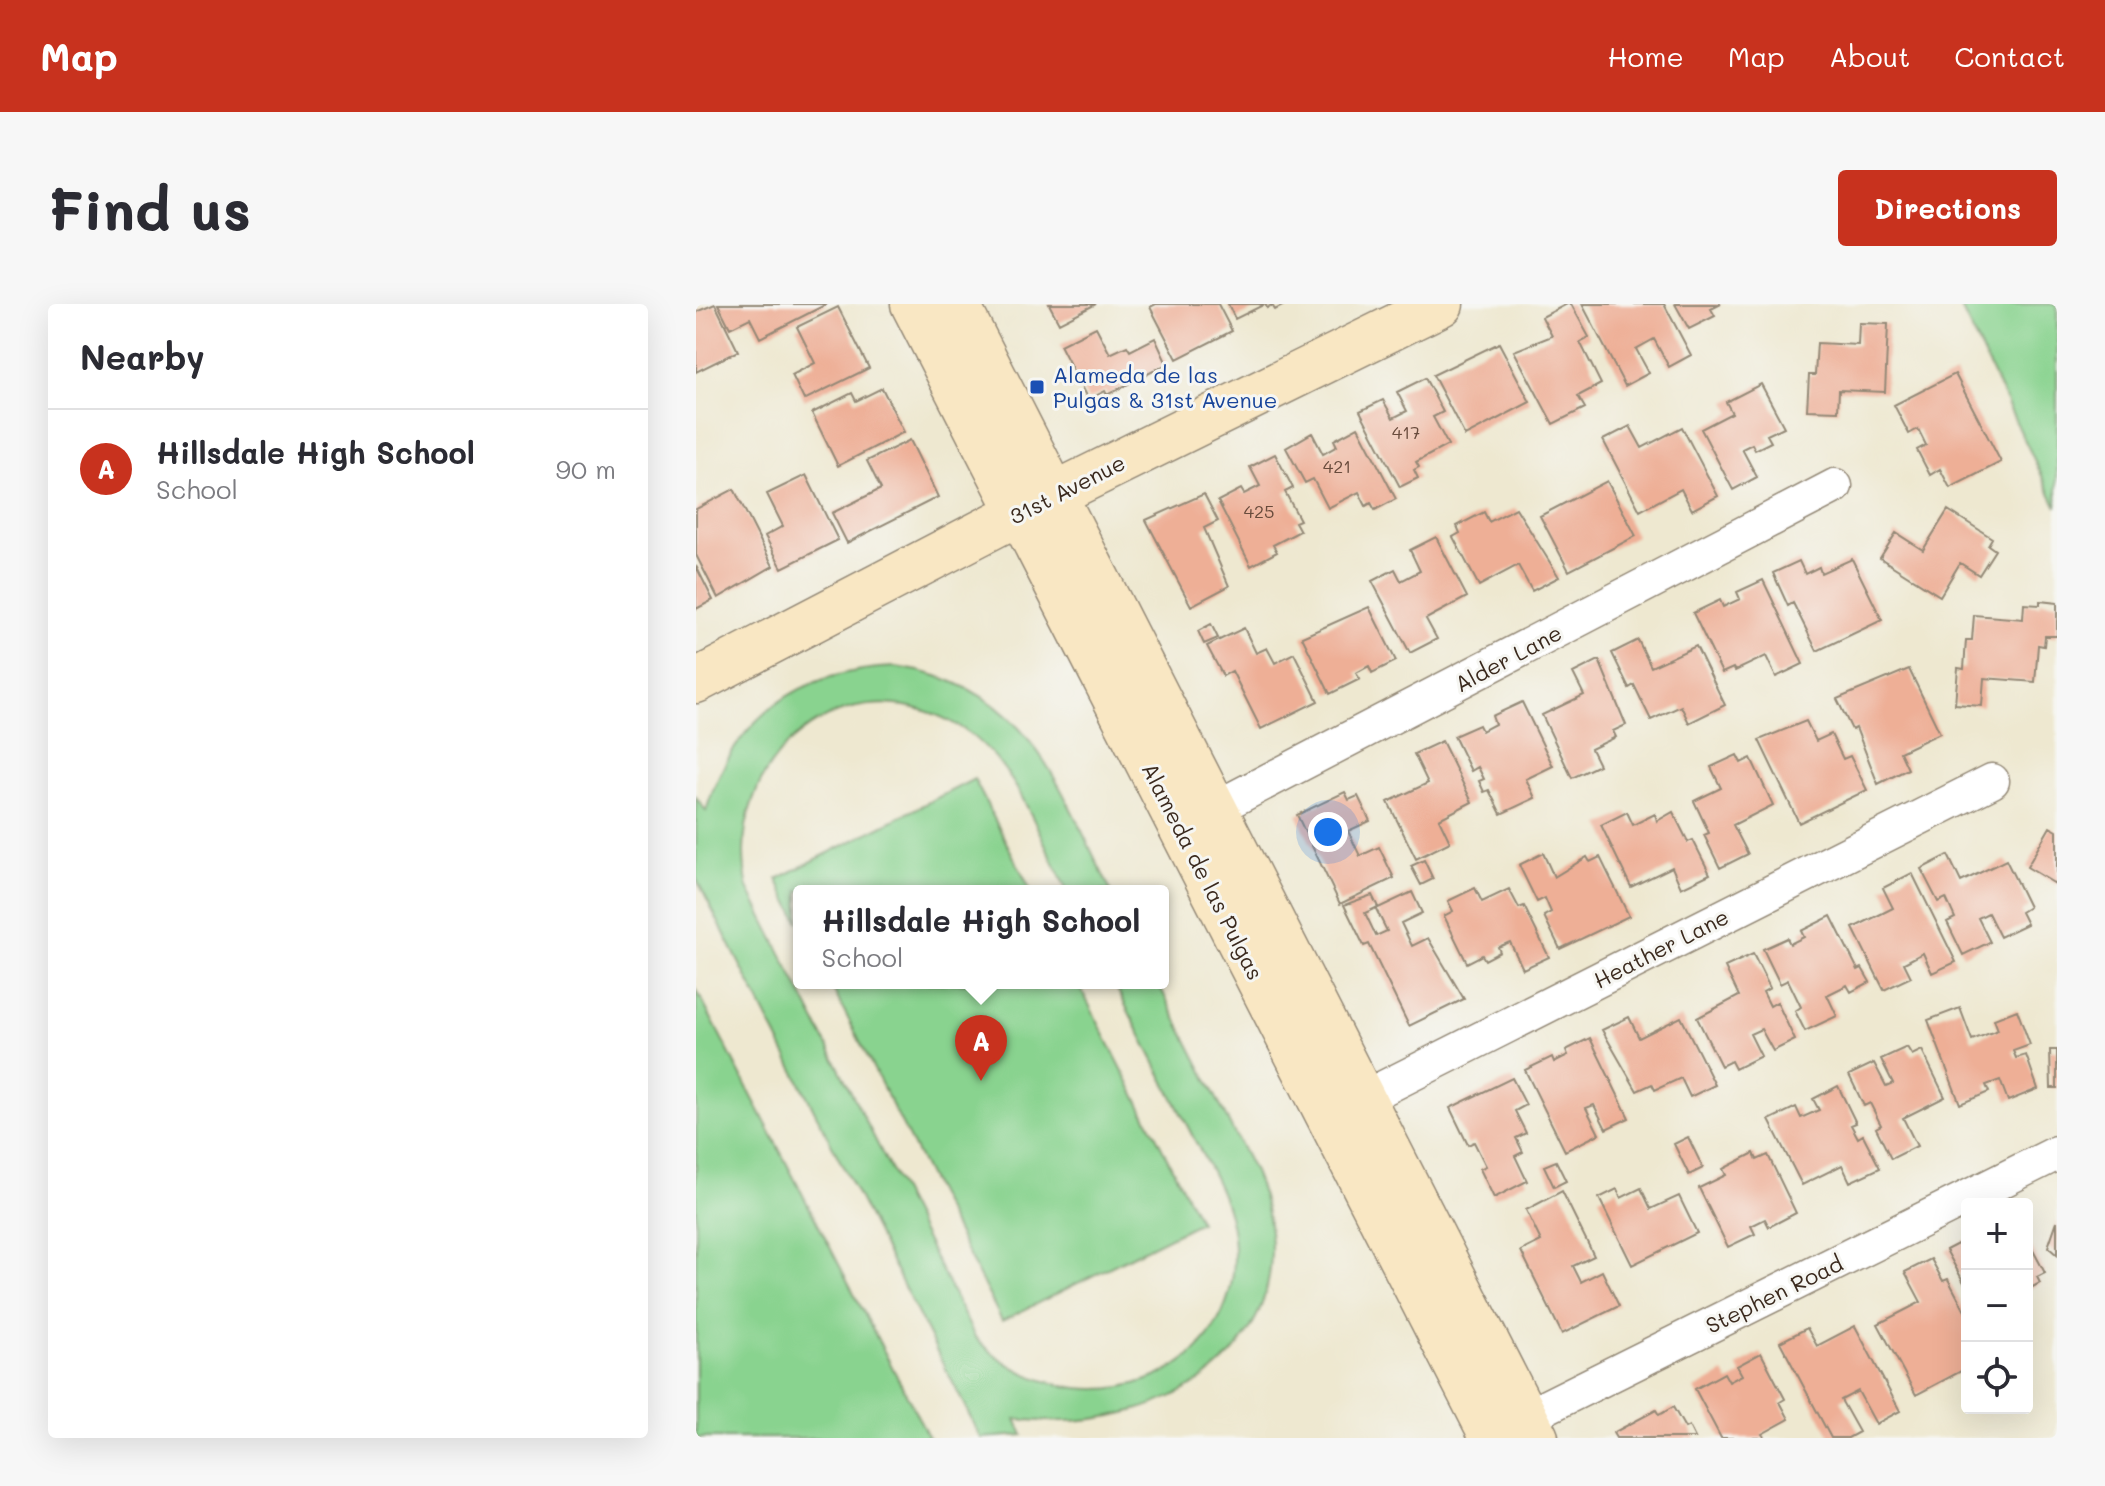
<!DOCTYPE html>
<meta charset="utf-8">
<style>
body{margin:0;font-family:Mali,sans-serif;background:#f7f7f7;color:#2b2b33}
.controls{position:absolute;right:24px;bottom:24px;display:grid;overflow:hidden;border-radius:8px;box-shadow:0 8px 32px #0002}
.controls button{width:72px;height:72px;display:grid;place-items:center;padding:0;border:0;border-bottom:2px solid #e1e1e2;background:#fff;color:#2b2b33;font:40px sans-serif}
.you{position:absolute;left:632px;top:528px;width:28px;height:28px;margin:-20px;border:6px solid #fff;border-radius:50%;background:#1a73e8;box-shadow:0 0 0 12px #1a73e833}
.badge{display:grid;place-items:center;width:52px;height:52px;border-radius:50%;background:#c8321e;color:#fff;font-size:26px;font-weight:700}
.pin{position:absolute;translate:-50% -66px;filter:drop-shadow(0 2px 4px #0008)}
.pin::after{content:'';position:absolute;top:42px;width:28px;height:24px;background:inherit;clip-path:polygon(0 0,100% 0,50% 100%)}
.popup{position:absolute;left:97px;top:581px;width:376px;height:104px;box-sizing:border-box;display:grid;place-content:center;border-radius:8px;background:#fff;filter:drop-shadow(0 2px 6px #0005);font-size:26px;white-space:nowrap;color:#7c7c81}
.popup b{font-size:30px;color:#2b2b33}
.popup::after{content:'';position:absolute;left:50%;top:100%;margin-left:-16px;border:16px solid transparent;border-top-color:#fff}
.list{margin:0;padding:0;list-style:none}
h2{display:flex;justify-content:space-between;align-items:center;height:104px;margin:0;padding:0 32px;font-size:34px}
h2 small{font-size:26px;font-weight:400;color:#7c7c81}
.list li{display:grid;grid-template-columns:52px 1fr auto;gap:24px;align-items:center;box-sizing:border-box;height:120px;padding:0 32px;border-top:2px solid #e1e1e2}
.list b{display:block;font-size:30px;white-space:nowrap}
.list p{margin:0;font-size:26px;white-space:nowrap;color:#7c7c81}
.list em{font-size:26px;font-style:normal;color:#7c7c81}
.icon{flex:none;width:44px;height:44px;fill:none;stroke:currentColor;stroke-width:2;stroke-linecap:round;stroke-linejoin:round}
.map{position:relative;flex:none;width:1361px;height:1134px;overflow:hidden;border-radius:8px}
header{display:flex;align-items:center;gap:48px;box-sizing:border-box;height:112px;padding:0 40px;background:#c8321e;color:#fff}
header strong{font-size:38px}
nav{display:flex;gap:44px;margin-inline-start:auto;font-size:28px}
.intro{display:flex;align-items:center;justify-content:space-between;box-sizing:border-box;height:192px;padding:0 48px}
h1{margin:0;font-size:56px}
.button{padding:20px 36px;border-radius:8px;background:#c8321e;color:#fff;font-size:28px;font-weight:700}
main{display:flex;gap:48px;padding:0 48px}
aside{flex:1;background:#fff;border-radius:8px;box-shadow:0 8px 32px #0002}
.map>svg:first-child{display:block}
</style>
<header>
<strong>Map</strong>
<nav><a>Home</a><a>Map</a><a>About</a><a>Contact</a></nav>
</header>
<div class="intro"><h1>Find us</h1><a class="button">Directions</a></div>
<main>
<aside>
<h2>Nearby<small></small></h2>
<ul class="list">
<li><span class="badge">A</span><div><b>Hillsdale High School</b><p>School</p></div><em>90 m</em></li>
</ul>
</aside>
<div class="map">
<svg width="1361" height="1134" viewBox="0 0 1361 1134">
<rect width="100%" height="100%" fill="#f6f6f2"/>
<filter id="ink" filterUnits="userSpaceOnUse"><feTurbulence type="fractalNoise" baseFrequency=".0125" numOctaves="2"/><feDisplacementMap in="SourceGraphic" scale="16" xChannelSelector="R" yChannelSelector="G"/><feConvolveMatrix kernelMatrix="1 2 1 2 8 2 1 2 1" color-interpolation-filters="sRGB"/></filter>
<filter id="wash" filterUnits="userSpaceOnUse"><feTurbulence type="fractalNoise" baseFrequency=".006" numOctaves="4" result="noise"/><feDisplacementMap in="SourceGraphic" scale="32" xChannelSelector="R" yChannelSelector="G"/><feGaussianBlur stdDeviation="1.8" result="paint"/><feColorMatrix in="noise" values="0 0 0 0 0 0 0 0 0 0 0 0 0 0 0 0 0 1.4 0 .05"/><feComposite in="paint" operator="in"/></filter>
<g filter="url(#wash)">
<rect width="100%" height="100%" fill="#eee8d0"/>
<!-- green -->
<path fill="#89d38f" stroke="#627e56" stroke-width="2" d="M1263,0H1361V203Z
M200,363C335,382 360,479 415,587H371C344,533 320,458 267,425C151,351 24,455 52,584L279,1033C377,1134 553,1081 537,932C533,894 510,859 493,825C468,777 443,728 418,679H462L558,868C625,1030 484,1134 320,1115L327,1131L285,1134L0,574V493L10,507C39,412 102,366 200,363Z
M278,475L335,587H103V618L81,575Z
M134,679H382L504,918L306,1017Z
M0,685L233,1134H0Z"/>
<g id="blocks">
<!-- building -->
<path fill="#eeaf96" d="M19,0L42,47L0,68V8Z
M22,0H131L64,34L54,14L34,24Z
M353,0H400L363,19Z
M460,0H522L536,27L481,55L454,3Z
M532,0H590L579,6L576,1L571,4L569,0L539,15Z
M871,0H875L893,33L884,38L905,80L882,92L889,104L857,120L818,47L856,32L846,13Z
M886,0H968L995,51L973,63L958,35L940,45L953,69L929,82Z
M979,0H1025L1015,5L1019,12L993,25Z
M142,3L173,64L108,96L96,71L119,59L101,23Z
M1163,19L1192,20L1189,88L1143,86L1142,107L1111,106L1113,71H1119L1121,39L1162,41Z
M400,23L414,50L431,42L434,47L459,34L471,60L411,91L409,87L392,96L364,41Z
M803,39L834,98L769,132L737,71Z
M1259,70L1305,158L1254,184L1244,165L1234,171L1221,146L1230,141L1222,125L1213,130L1198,101Z
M729,74L747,108L737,113L752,141L720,158L723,163L718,166L722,174L704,183L664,107L687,96L697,114L711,107L701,88Z
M1065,80L1088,123L1071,131L1075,138L1059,146L1056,140L1046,145L1061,173L1037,186L1005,125L1036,109L1030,98Z
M186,84L208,128L142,162L116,109L156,89L160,97Z
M934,122L946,144L986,123L1022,192L996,206L985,185L944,207L907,136Z
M662,123L700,195L679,206L675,199L670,202L663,188L632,204L617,175L609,179L590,144L616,129L627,150L641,142L638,136Z
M214,136L242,193L151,239L136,209L185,185L171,157Z
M579,150L597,184L589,188L604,216L599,218L604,227L577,241L581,248L555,262L522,197L545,185L548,190L564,182L554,163Z
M110,171L142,236L86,264L69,232L87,222L71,190Z
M911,177L940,232L873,267L844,212Z
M38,185L77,262L22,294L0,251V205Z
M508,190L522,217L508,224L533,282L495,302L450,216Z
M820,204L863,273L836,287L822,261L783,282L757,233L764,229L761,222L788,208L793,218Z
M1252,206L1296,234L1292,241L1299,246L1283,271L1264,259L1244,292L1184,254L1200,229L1227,246Z
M740,233L771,293L730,315L741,335L714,349L676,277L699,265L705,277L724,267L714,246Z
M1156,255L1186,316L1121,347L1097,299L1092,302L1077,269L1103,257L1109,270L1123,263L1125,269Z
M0,262L17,296L0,305Z
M1067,276L1107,360L1080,373L1070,352L1039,367L1037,364L1026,369L997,309L1024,296L1027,303L1044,295L1041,288Z
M1344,297L1361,299V332H1349L1348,342L1342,341L1339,378L1288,374L1286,402L1259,400L1262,364L1268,365L1270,336H1276L1278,311L1327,315L1328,300L1344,301Z
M673,303L700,357L676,369L673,362L660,369L664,375L634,390L606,333Z
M515,320L522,334L508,340L502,327Z
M548,324L560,349L571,344L579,359L598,349L622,397L565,425L536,367L527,372L511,342Z
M942,336L955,363L1000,342L1029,401L993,419L985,402L955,416L938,381L933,384L916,349Z
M903,356L930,421L917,427L920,433L895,445L903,461L876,474L846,411L888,391L877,369Z
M1213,365L1244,429L1204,448L1212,465L1182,480L1160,424L1156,426L1141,395Z
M826,398L857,462L830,475L839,494L805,510L793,486L788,488L783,477L788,475L782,463L775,467L758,432L783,421L786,427L799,420L796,412Z
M1110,417L1120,437L1135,430L1147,455L1154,452L1171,486L1103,519L1063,436Z
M746,437L776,498L743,515L754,538L720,555L692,498L732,479L718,450Z
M1041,451L1045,459L1055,454L1077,501L1037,521L1052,550L1024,564L1008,531L1013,529L998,497L1025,484L1015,463Z
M649,488L653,496L662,492L674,517L652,527L664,552L683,543L698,574L644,600L601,511Z
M931,508L937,521L959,510L961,517L977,508L992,538L997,536L1014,570L985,584L976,563L935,583L905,521Z
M1354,523L1361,527V581L1331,563Z
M847,549L858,573L891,553L894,558L904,553L933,612L864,645L848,612L855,608L849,594L841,598L823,561Z
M1252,551L1265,578L1310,556L1333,603L1325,608L1331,620L1304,633L1292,609L1282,614L1294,638L1267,651L1251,618L1259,614L1250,594L1242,598L1225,565Z
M728,556L737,575L725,581L715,562Z
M1216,569L1260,658L1236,669L1227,649L1208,659L1215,673L1188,686L1157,624L1197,604L1187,584Z
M779,584L786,598L813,585L823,604L828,602L853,653L827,665L814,638L802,643L804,648L789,656L786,651L771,659L748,612L757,607L752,597Z
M716,588L726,609L705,619L716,642L732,634L768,695L713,722L673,640L668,642L648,601L676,591L682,603L669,609L680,632L691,627L680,605Z
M1135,612L1162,666L1166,664L1174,678L1155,688L1151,681L1131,691L1141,712L1109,727L1099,707L1105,703L1092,676L1084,680L1067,645L1091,634L1094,640L1108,633L1105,627Z
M1057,650L1074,684L1067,688L1074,702L1081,698L1099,736L1077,747L1065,725L1054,730L1065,752L1039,765L1035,757L1025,762L1001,714L1043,692L1029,663Z
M1264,704L1276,736L1302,726L1298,715L1321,706L1334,741L1317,747L1320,754L1330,751L1342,785L1312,797L1304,776L1290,781L1293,788L1264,800L1232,716Z
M933,713L943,734L985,713L1019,781L994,793L985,774L959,786L956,780L941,787L906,726Z
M894,734L933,814L910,825L898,801L890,804L903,830L869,847L829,766L856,753L858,758L872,751L870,746Z
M1211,743L1216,751L1226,746L1249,793L1207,814L1221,842L1195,855L1180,824L1185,821L1174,799L1168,802L1153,771L1178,759L1190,782L1197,779L1185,755Z
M1354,746H1361V784H1355Z
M816,774L830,801L819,807L830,829L820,834L827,848L819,852L831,877L798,894L784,865L790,862L778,838L772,841L754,804Z
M1142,782L1160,819L1155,821L1162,834L1167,831L1184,864L1154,878L1146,861L1106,881L1073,816L1100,803L1105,814L1123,806L1117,795Z
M992,833L1007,864L993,871L978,840Z
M1058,849L1061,856L1072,851L1100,909L1073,923L1069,915L1055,922L1059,930L1032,943L1003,884L1030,871L1027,865Z
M860,857L870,877L858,883L848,862Z
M945,884L955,905L983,892L1001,929L936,961L903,894L921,885L925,894Z
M866,887L898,952L877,962L885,978L906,967L923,1002L866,1030L825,947L845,937L830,906Z
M1361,917V951L1352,943Z
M1271,935V984L1250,946Z
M1331,935L1349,969L1341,973L1344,979L1331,986Z
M1235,955L1247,977L1252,975L1271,1011V1064L1220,1091L1182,1020L1225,998L1209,968Z
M1159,1022L1204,1107L1180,1120L1162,1087L1145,1096L1163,1128L1152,1134H1135L1084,1038L1111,1024L1121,1042Z
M1065,1049L1089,1095L1084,1098L1093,1115L1066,1130L1069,1134H1025L999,1085L1028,1069L1033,1078L1046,1071L1041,1062Z
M977,1103L989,1124L993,1122L999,1134H920L917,1129L960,1106L963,1111Z"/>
</g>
</g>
<g filter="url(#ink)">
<use href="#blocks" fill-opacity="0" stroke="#948977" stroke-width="2"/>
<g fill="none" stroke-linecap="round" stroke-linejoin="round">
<defs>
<path id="street" d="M497,516L1139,182
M646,805L1296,477
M810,1123L1361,849"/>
<path id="secondary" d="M217,0L797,1134
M261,0L840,1134
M0,377L359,190L745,0"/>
</defs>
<!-- street casing -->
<use href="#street" stroke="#948977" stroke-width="37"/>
<!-- secondary casing -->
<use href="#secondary" stroke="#948977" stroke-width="47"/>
<!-- street -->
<use href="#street" stroke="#fff" stroke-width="34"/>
<!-- secondary -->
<use href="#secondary" stroke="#f9e7c3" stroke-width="44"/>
</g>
</g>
<!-- markers -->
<rect fill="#1a4fb4" stroke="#f6f6f2" stroke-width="3" x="333" y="75" width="16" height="16" rx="4"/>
<g text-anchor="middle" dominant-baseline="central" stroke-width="6" stroke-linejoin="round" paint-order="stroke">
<!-- number labels -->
<g font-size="18" fill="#684b3c">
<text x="710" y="128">417</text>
<text x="641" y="162">421</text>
<text x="563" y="207">425</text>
</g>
<!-- transit labels -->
<g font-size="22" fill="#164399" stroke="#f6f6f2" text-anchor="start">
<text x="357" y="70">Alameda de las<tspan x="357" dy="25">Pulgas &amp; 31st Avenue</tspan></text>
</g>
<!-- street labels -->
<g font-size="22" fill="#3b2a1e" stroke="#f6f6f2">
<text transform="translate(371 185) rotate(-27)">31st Avenue</text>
<text transform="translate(812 354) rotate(-28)">Alder Lane</text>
<text transform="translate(507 567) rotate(63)">Alameda de las Pulgas</text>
<text transform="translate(965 644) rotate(-27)">Heather Lane</text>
<text transform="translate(1078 990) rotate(-26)">Stephen Road</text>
</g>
</g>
</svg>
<div class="controls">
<button>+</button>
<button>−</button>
<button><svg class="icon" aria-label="locate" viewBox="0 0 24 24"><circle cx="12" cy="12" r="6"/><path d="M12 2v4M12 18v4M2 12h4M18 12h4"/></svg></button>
</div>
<div class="you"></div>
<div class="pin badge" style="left:285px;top:777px">A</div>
<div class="popup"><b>Hillsdale High School</b>School</div>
</div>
</main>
